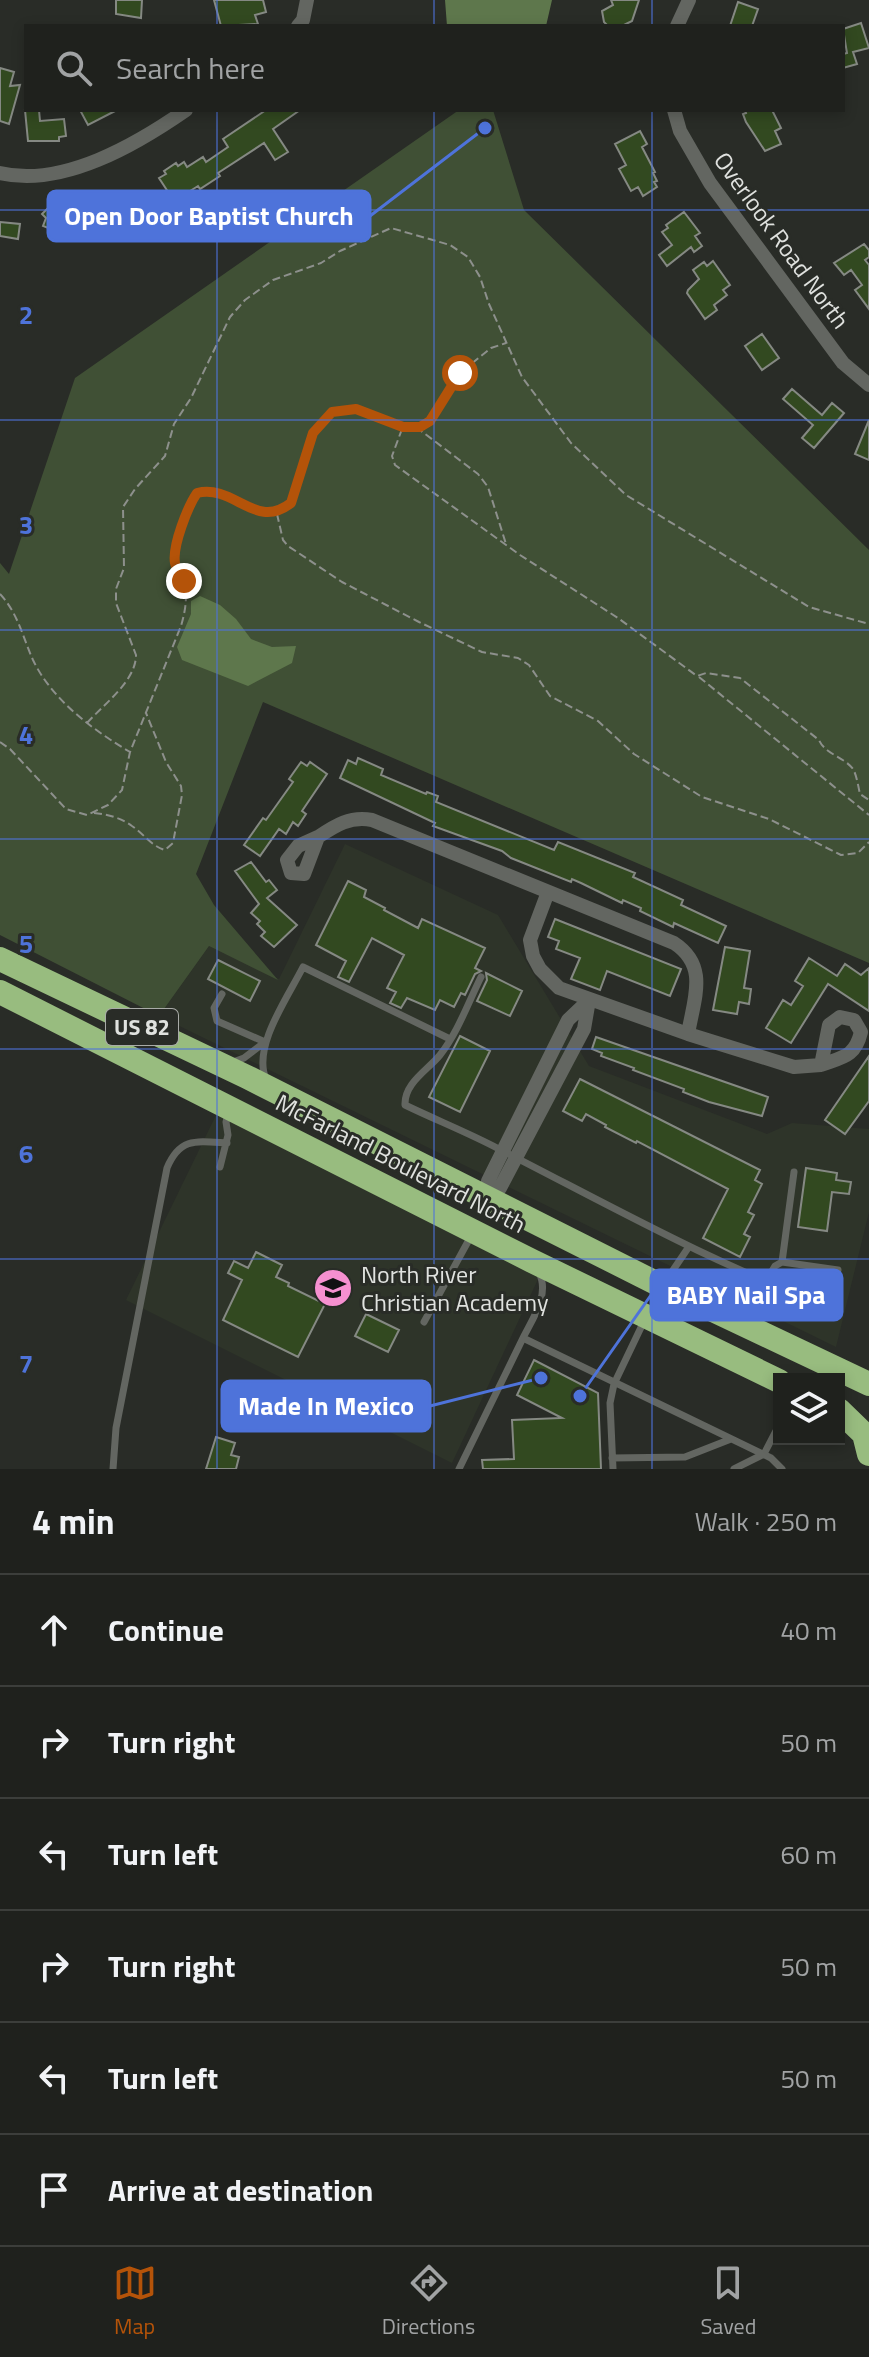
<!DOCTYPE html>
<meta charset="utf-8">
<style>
body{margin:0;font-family:"Titillium Web",sans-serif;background:#2c2e2a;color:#f1f3f6}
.controls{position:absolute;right:24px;bottom:24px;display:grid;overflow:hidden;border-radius:0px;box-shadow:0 4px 12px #0003}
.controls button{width:72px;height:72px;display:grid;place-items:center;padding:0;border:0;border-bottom:2px solid #3c3e3b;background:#1f211d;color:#f1f3f6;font:40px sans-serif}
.stop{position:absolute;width:24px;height:24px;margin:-18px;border:6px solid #b45309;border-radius:50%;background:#fff}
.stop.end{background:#b45309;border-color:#fff;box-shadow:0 2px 8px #0008}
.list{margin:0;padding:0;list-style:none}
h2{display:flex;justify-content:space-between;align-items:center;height:104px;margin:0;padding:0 32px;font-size:34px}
h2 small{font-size:26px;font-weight:400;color:#a1a3a4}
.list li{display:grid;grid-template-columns:52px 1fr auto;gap:24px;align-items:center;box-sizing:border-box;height:112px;padding:0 32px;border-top:2px solid #3c3e3b}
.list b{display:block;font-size:30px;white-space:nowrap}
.list em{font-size:26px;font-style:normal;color:#a1a3a4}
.icon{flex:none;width:44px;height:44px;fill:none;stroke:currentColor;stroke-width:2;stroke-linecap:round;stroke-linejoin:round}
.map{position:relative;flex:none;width:869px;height:1469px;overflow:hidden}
.search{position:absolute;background:#1f211d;box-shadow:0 4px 12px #0003;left:24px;right:24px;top:24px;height:88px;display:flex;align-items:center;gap:20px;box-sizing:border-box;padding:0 28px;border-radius:0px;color:#a1a3a4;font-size:30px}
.sheet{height:776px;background:#1f211d}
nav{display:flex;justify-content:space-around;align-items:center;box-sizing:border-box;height:112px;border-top:2px solid #3c3e3b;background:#1f211d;font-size:22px;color:#a1a3a4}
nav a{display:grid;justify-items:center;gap:4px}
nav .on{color:#b45309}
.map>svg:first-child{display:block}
</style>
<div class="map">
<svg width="869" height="1469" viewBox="0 0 869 1469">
<rect width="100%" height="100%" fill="#292c27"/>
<!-- built -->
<path fill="#2e3429" d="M345,844L498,915L589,1066L767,1134L792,1123L869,1129V1212L836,1347L159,1016L209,946L279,979Z
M218,1111L540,1275L452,1463L126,1300Z"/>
<!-- green -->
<path fill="#405035" d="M459,110H493L524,210L869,550V963L263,702L196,874L214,905L278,980L209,946L159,1016L0,935V563L9,574L75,378Z"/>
<!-- water -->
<path fill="#5e774c" d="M445,0H552L546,26H447Z
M200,596L220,605L236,619L251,639L272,647L296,646L292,663L248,686L182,660L177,647L191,614V601Z"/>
<!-- building -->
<path fill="#324920" stroke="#858983" stroke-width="2" d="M116,0H142L141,18L116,14Z
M214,0H263L266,12L255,15L258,24L221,26Z
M611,0H639L632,21L622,26H608L604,22L602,11L613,5Z
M738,2L758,9L752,26H730Z
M861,23L869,48L853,52L857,64L843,68V54L847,53L843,29Z
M0,68L14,72L10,86L20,85L9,124L0,121Z
M25,110H39L40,121L64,119L66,136L59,137V141H28Z
M80,110H117L88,125Z
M266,110H300L273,129L288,152L275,160L264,143L218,173L220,176L200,189L198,186L174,201L159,178L166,174L164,171L176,163L178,166L184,162L187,167L203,157L206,162L228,147L223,139Z
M745,110H772L781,128L775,131L781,144L765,151L746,122L743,114L746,113Z
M640,131L647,144L642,147L655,172L653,173L657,181L654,182L657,187L643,196L638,187L631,191L619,169L626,165L615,144Z
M83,202L89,209L98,202L108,215L98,223L94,218L76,232L77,239L64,240V234L43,226L46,218L42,214L49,207L55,212L74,209Z
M684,212L700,233L695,236L702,246L694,252L691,247L667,266L659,255L672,245L662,232L668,228L666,225Z
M0,222L20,224L18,239L0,236Z
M864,244L869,250V257L865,260L869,265V309L855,290L862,285L851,270L844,275L834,263Z
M713,261L730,285L723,290L727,295L714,305L717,310L705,319L687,293L688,290L699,279L693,270L704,262L707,266Z
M762,334L779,358L762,370L745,346Z
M792,389L822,415L832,403L844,413L814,448L802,438L813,425L783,399Z
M869,420V460L855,454Z
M358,758L383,769L381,775L426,794L427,792L438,796L436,802L554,850L558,842L635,873L633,877L683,900L681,905L726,926L718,943L674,923L673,927L640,911L641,908L623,900L622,903L581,883L572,879L571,882L511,858L502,851L433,826L435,823L340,778L348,760L356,764Z
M301,762L307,766L310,762L327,774L302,811L306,814L298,826L293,822L286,834L279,829L260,856L244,845L263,818L266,820L293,782L289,779Z
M251,862L266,882L269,880L277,890L267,898L297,925L274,947L261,936L265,932L257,924L260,921L251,913L259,904L235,871Z
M348,881L366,890L364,897L385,908L384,910L418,928L422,919L485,948L475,968L481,971L475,974L465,995L461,993L454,1007L440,1000L435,1010L407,998L401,1008L390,1003L396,992L387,988L404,955L372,938L349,982L338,977L346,961L316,945Z
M555,919L681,969L670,996L607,971L600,990L571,979L580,958L556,949L559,941L548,937Z
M725,947L750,951L744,988L751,989L749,1004L739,1002L737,1014L713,1010Z
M809,958L837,976L845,964L861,975L869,968V1011L828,984L791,1043L766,1028L783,1000L791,1005L803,986L795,981Z
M218,960L260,981L250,1001L208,979Z
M486,973L522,991L510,1016L477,1001L487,980Z
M460,1036L490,1051L460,1112L429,1097Z
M596,1037L768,1097L762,1116L709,1102L683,1092L684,1089L633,1070L634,1068L601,1056L602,1053L592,1049Z
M869,1056V1101L845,1134L825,1120Z
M580,1079L760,1170L755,1180L762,1184L748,1212L754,1215L744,1234L750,1237L740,1257L703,1238L728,1189L637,1141L636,1143L605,1127L606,1125L586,1114L582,1121L563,1111Z
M806,1168L837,1173L836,1180L851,1182L849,1194L832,1192L827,1231L798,1227Z
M256,1252L282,1265L276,1277L289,1283L288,1286L325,1304L298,1357L223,1320L242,1280L228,1273L234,1261L248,1268Z
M366,1314L399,1330L388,1352L355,1336Z
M534,1360L598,1393L601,1469H483L482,1460L514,1459L512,1420L562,1418L517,1395Z
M216,1437L235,1443L231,1455L239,1457L236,1469H206Z"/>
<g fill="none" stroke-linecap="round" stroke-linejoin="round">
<!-- path -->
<path stroke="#8d908c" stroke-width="2" stroke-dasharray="8 4" stroke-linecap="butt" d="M416,427L478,474L488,487L506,544
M402,429L392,456L395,465L520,555L618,618L697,676L706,673L740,678L819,740C825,754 844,757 853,769C857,776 858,786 860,794L869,800
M277,514L283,540L288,546L342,582L419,622L482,652L518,658L529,665L550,696L598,721L634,754L702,797L769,819L841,855L858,853L869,842
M0,594C18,613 23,638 33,660C52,700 93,730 130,752
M699,677L869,815
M87,723C104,704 136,681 136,655L116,603V589L124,568L123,507L135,489L165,456L174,424L191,398L230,317L245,300L273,280L321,263L340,251L391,228L450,245L468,257L480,277L489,304L522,377L571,443L626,495L809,607L869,624
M0,742L10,749L66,809L87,815L108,805L122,790L130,752L181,626C185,612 188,598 184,582C182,576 177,571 175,565C171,550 188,505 197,493C236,483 255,531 291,503L313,433L332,412L356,409L403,427H420L430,421L460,373L491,348L506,343
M94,813C107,814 121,818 132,826C144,834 151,846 165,850L173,843L182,795L181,786L166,762L146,713"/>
<!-- lane -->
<path stroke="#636661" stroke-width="7" d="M481,977C468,1003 458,1032 440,1055C428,1070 404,1083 405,1105C436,1120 469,1133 499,1149C609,1205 715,1265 831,1307
M222,994L214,1008L217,1021L265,1042
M233,1062L244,1058L265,1042
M266,1079C252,1047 288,997 303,967L450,1039
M220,1167L228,1135L226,1122L229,1111
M782,1262L794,1172
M665,1282L688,1248
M765,1283L775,1266L782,1262L838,1270
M424,1322L471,1236
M523,1338C533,1318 550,1294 539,1273
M612,1458L685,1457L731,1439
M113,1469L116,1428L167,1168C180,1137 197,1141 227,1143
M459,1469L523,1338L771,1458L782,1469
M613,1469L610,1403L614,1384L645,1319
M734,1469L764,1454L779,1425"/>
<!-- street -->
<path stroke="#636661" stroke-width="14" d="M298,26L303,20L307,0
M677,26L689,0
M674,110L680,131L710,183L843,363L869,385
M0,173C63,188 137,144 186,110
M318,837C336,825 350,816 372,820L674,943C709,966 694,998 688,1034
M318,837L304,874L291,873L287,860L298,846Z
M548,892L530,940L533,956L540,969L559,988L688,1034L794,1067L821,1065
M840,1017L854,1020L861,1032C855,1057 843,1057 821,1065L829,1025Z
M488,1199V1181L568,1020L589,1000
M488,1199L500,1188L584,1029L589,1000"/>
<!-- highway -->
<path stroke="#98bc7f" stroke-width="24" d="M0,959L247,1077L662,1286L869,1384
M0,992L532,1261L779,1381
M839,1410L864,1434L869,1454"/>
</g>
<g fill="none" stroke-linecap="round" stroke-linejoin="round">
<!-- route -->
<path stroke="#b45309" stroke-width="10" d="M184,581C181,575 176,569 175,563C172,546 188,506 197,493C235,484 255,531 291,503L313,433L332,412L356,409L403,427H420L430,421L460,373"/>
</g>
<!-- grid -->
<path fill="none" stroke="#4e73da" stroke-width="2" stroke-opacity="0.55" d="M217,0V26M434,0V26M652,0V26M217,110V1469M434,110V1469M652,110V1469M0,210H869M0,420H869M0,630H869M0,839H869M0,1049H869M0,1259H869"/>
<!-- icons -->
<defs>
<symbol id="school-disc" viewBox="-11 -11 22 22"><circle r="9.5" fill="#f690d0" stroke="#292c27"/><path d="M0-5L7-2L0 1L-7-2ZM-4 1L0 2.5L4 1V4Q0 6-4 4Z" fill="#111"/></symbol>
</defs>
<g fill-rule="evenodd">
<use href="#school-disc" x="311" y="1266" width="44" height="44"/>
</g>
<g text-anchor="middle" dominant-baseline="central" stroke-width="6" stroke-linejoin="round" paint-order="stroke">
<!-- shield labels -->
<rect fill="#292c27" stroke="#a9aba8" stroke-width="2" x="106" y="1009" width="72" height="36" rx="6"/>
<g font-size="22" font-weight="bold" fill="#e0e2df">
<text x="142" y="1027">US 82</text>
</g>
<!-- street labels -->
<g font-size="24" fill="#e0e2df" stroke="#292c27">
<text transform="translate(782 240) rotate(54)">Overlook Road North</text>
<text transform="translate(401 1163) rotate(27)">McFarland Boulevard North</text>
</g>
<!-- poi labels -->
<g font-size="24" fill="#e0e2df" stroke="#292c27" text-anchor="start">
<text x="361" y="1274">North River<tspan x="361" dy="28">Christian Academy</tspan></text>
</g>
</g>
<g font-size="26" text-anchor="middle" font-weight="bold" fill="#4e73da" stroke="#292c27" stroke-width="6" stroke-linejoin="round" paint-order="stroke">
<text x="26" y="324">2</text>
<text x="26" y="534">3</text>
<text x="26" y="744">4</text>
<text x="26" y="953">5</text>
<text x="26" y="1163">6</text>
<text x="26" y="1373">7</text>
</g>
<!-- callouts -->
<path fill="none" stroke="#4e73da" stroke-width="3" d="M485 128L370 216M580 1396L651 1295M541 1378L430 1406"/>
<g fill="#4e73da" stroke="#292c27" stroke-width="3">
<circle cx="485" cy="128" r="8"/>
<circle cx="580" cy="1396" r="8"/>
<circle cx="541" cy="1378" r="8"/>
</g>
<g fill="#4e73da" stroke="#4e73da" stroke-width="3">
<rect x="48" y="191" width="322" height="50" rx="8"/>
<rect x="651" y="1270" width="191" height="50" rx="8"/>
<rect x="222" y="1381" width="208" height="50" rx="8"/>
</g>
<g font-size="26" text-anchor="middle" font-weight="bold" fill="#fff">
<text x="209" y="225">Open Door Baptist Church</text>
<text x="746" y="1304">BABY Nail Spa</text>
<text x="326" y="1415">Made In Mexico</text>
</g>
</svg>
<div class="controls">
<button><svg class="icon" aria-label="layers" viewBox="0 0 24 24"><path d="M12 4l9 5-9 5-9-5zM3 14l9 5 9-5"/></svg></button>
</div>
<div class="stop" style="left:460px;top:373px"></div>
<div class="stop end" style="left:184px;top:581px"></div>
<div class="search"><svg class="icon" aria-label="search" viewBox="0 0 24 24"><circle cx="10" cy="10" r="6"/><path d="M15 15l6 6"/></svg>Search here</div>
</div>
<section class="sheet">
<h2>4 min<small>Walk · 250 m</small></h2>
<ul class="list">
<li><svg class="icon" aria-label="ahead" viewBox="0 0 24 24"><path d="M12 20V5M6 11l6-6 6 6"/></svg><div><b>Continue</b></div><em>40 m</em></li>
<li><svg class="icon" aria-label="right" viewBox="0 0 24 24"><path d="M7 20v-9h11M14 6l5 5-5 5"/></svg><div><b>Turn right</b></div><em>50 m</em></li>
<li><svg class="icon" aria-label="left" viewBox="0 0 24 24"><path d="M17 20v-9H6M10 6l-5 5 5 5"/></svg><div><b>Turn left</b></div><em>60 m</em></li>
<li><svg class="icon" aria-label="right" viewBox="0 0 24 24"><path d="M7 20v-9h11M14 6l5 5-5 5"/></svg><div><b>Turn right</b></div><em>50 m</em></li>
<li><svg class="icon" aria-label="left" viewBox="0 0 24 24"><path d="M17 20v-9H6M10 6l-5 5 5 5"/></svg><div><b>Turn left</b></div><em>50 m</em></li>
<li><svg class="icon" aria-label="arrive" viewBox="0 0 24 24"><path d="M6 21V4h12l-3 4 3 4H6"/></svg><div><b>Arrive at destination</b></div></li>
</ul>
</section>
<nav>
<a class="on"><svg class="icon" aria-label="map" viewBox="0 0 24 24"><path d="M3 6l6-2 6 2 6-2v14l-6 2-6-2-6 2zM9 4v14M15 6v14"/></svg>Map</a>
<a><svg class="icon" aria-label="directions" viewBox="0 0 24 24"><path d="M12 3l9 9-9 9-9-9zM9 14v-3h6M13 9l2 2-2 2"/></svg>Directions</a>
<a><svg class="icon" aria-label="saved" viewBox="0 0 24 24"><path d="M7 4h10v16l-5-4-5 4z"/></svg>Saved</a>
</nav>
